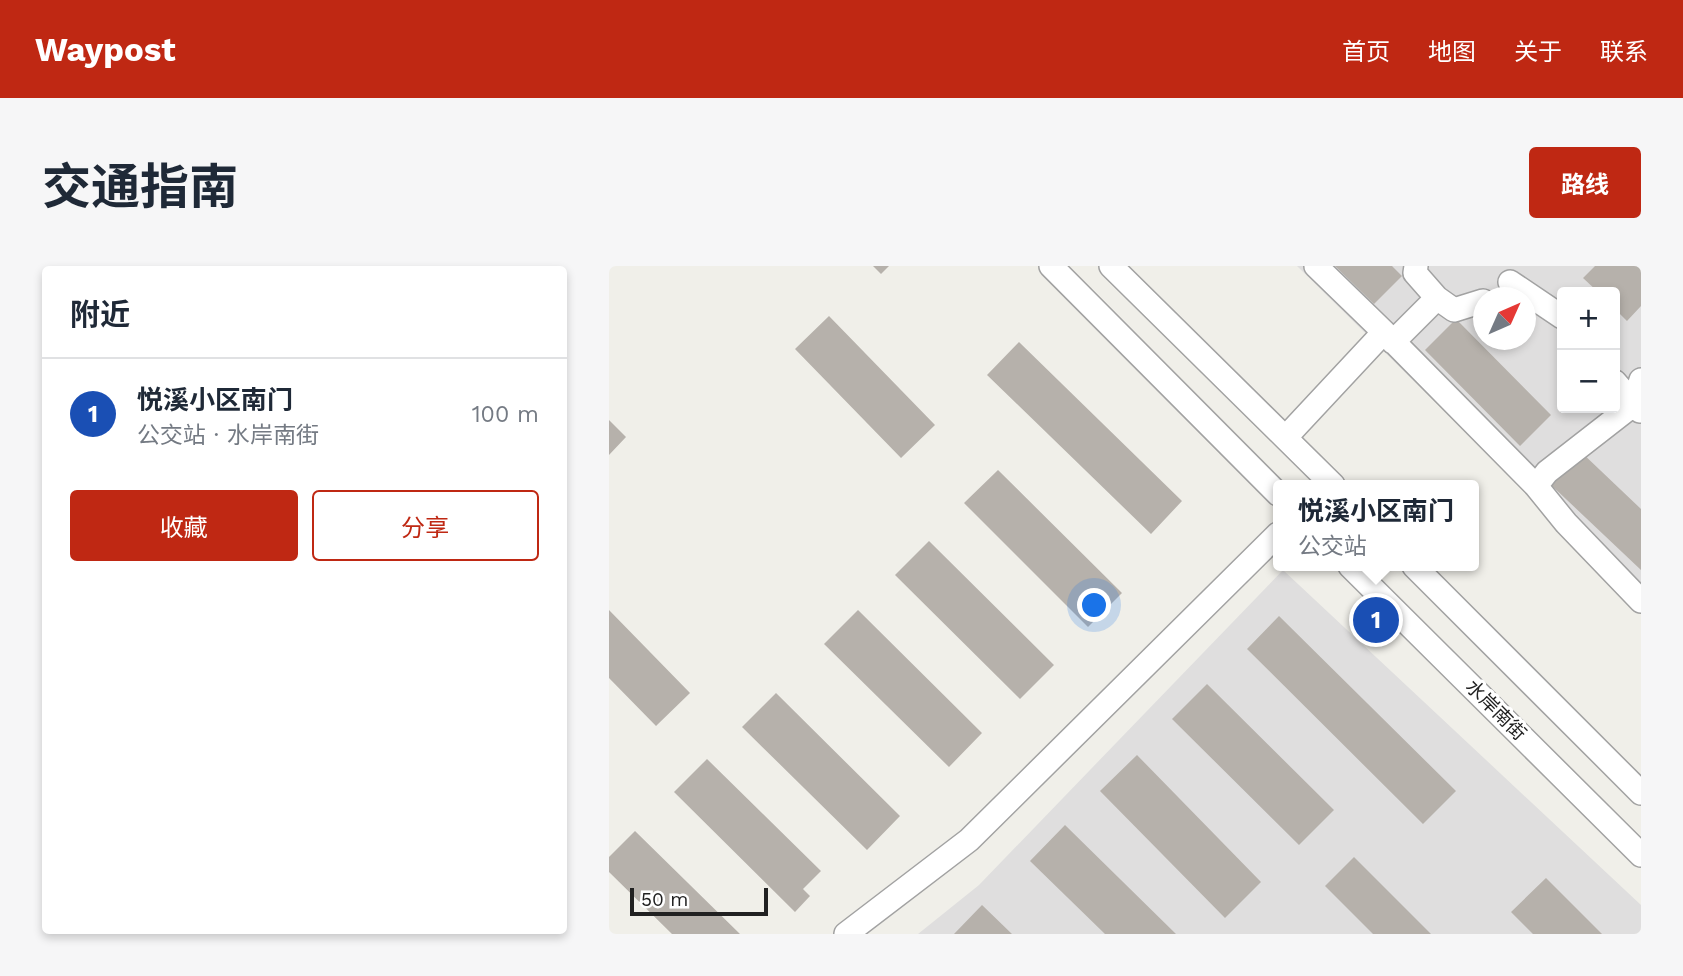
<!DOCTYPE html>
<html lang="zh">
<meta charset="utf-8">
<style>
body{margin:0;font-family:"Work Sans","Noto Sans SC",sans-serif;background:#f6f6f7;color:#1f2937}
.controls{position:absolute;right:21px;top:21px;display:grid;overflow:hidden;border-radius:7px;box-shadow:0 4px 10px #0003}
.controls button{width:63px;height:63px;display:grid;place-items:center;padding:0;border:0;border-bottom:2px solid #e0e1e3;background:#fff;color:#1f2937;font:35px sans-serif}
.compass{position:absolute;left:864px;top:21px;width:63px;height:63px;border-radius:50%;background:#fff;box-shadow:0 4px 10px #0003;rotate:45deg}
.scale{position:absolute;left:21px;bottom:18px;width:138px;box-sizing:border-box;padding-left:7px;border:4px solid #212121;border-top:0;font-size:19px;line-height:24px;white-space:nowrap;color:#212121;-webkit-text-stroke:5px #fff;paint-order:stroke}
.you{position:absolute;left:486px;top:340px;width:24px;height:24px;margin:-18px;border:5px solid #fff;border-radius:50%;background:#1a73e8;box-shadow:0 0 0 10px #1a73e833}
.badge{display:grid;place-items:center;width:46px;height:46px;border-radius:50%;background:#bf2813;color:#fff;font-size:23px;font-weight:700}
.pin{position:absolute;translate:-50% -50%;border:4px solid #fff;box-shadow:0 2px 7px #0006}
.popup{position:absolute;left:664px;top:214px;width:206px;height:91px;box-sizing:border-box;display:grid;place-content:center;border-radius:7px;background:#fff;filter:drop-shadow(0 2px 5px #0005);font-size:23px;white-space:nowrap;color:#747a83}
.popup b{font-size:26px;color:#1f2937}
.popup::after{content:'';position:absolute;left:50%;top:100%;margin-left:-14px;border:14px solid transparent;border-top-color:#fff}
.list{margin:0;padding:0;list-style:none}
h2{display:flex;justify-content:space-between;align-items:center;height:91px;margin:0;padding:0 28px;font-size:30px}
h2 small{font-size:23px;font-weight:400;color:#747a83}
.list li{display:grid;grid-template-columns:46px 1fr auto;gap:21px;align-items:center;box-sizing:border-box;height:112px;padding:0 28px;border-top:2px solid #e0e1e3}
.list b{display:block;font-size:26px;white-space:nowrap}
.list p{margin:0;font-size:23px;white-space:nowrap;color:#747a83}
.list em{font-size:23px;font-style:normal;color:#747a83}
.actions{display:flex;gap:14px;padding:21px 28px}
.actions a{flex:1;padding:16px 0;border:2px solid #bf2813;border-radius:7px;text-align:center;font-size:24px;color:#bf2813}
.actions .main{background:#bf2813;color:#fff}
.map{position:relative;flex:none;width:1032px;height:668px;overflow:hidden;border-radius:7px}
header{display:flex;align-items:center;gap:42px;box-sizing:border-box;height:98px;padding:0 35px;background:#bf2813;color:#fff}
header strong{font-size:33px}
nav{display:flex;gap:38px;margin-inline-start:auto;font-size:24px}
.intro{display:flex;align-items:center;justify-content:space-between;box-sizing:border-box;height:168px;padding:0 42px}
h1{margin:0;font-size:49px}
.button{padding:18px 32px;border-radius:7px;background:#bf2813;color:#fff;font-size:24px;font-weight:700}
main{display:flex;gap:42px;padding:0 42px}
aside{flex:1;background:#fff;border-radius:7px;box-shadow:0 4px 10px #0003}
.map>svg:first-child{display:block}
</style>
<header>
<strong>Waypost</strong>
<nav><a>首页</a><a>地图</a><a>关于</a><a>联系</a></nav>
</header>
<div class="intro"><h1>交通指南</h1><a class="button">路线</a></div>
<main>
<aside>
<h2>附近<small></small></h2>
<ul class="list">
<li><span class="badge" style="background:#1a4fb4">1</span><div><b>悦溪小区南门</b><p>公交站 · 水岸南街</p></div><em>100 m</em></li>
</ul>
<div class="actions"><a class="main">收藏</a><a>分享</a></div>
</aside>
<div class="map">
<svg width="1032" height="668" viewBox="0 0 1032 668">
<rect width="100%" height="100%" fill="#f0efe9"/>
<!-- residential -->
<path fill="#dfdede" fill-rule="evenodd" d="M688,0H1032V338ZM953,26H1006V142H953ZM874,32H916V74H874Z
M674,304L1032,639V668H309L370,619Z"/>
<!-- building -->
<path fill="#b6b1ab" d="M264,0H280L272,8Z
M726,0H783L793,10L765,38Z
M986,0H1029L1032,3V40L1018,55L1006,43V26H989L974,12Z
M220,50L326,159L292,192L186,83Z
M847,53L942,149L911,180L816,84Z
M410,76L573,235L542,268L378,109Z
M0,154L17,171L0,189Z
M971,185L1032,243V304L940,217Z
M389,204L513,327L479,361L355,237Z
M320,275L445,399L411,433L286,309Z
M0,344L81,427L47,460L0,412Z
M249,344L373,467L340,501L215,378Z
M670,350L847,525L814,558L638,383Z
M598,418L725,544L690,579L563,453Z
M167,427L291,550L258,584L133,461Z
M528,489L652,616L616,652L491,525Z
M98,493L212,605L194,623L201,630L186,646L65,526Z
M456,559L567,668H496L421,595Z
M26,565L131,668H63L0,606V591Z
M745,591L822,668H764L716,620Z
M937,612L993,668H924L902,646Z
M373,639L403,668H345Z"/>
<g fill="none" stroke-linecap="round" stroke-linejoin="round">
<defs>
<path id="minor" d="M442,0L669,228
M502,0L724,219
M707,0L775,66
M807,0L806,7L828,32
M901,16L953,51
M784,76L828,32L845,44L874,35
M1006,116L1031,145
M677,171L775,66L927,220L957,257L1032,335
M927,220L938,206L1024,139L1032,114
M741,300L1032,589
M805,300L1032,527
M237,668L360,574L669,268"/>
</defs>
<!-- minor casing -->
<use href="#minor" stroke="#a2a2a2" stroke-width="26"/>
<!-- minor -->
<use href="#minor" stroke="#fff" stroke-width="23"/>
</g>
<g text-anchor="middle" dominant-baseline="central" stroke-width="6" stroke-linejoin="round" paint-order="stroke">
<!-- street labels -->
<g font-size="19" fill="#212121" stroke="#fff">
<text transform="translate(887 444) rotate(45)">水岸南街</text>
</g>
</g>
</svg>
<div class="controls">
<button>+</button>
<button>−</button>
</div>
<svg class="compass" viewBox="-18 -18 36 36"><path d="M0-13l5 13h-10z" fill="#e53935"/><path d="M0 13l5-13h-10z" fill="#747a83"/></svg>
<div class="scale">50 m</div>
<div class="you"></div>
<div class="pin badge" style="left:767px;top:354px;background:#1a4fb4">1</div>
<div class="popup"><b>悦溪小区南门</b>公交站</div>
</div>
</main>
